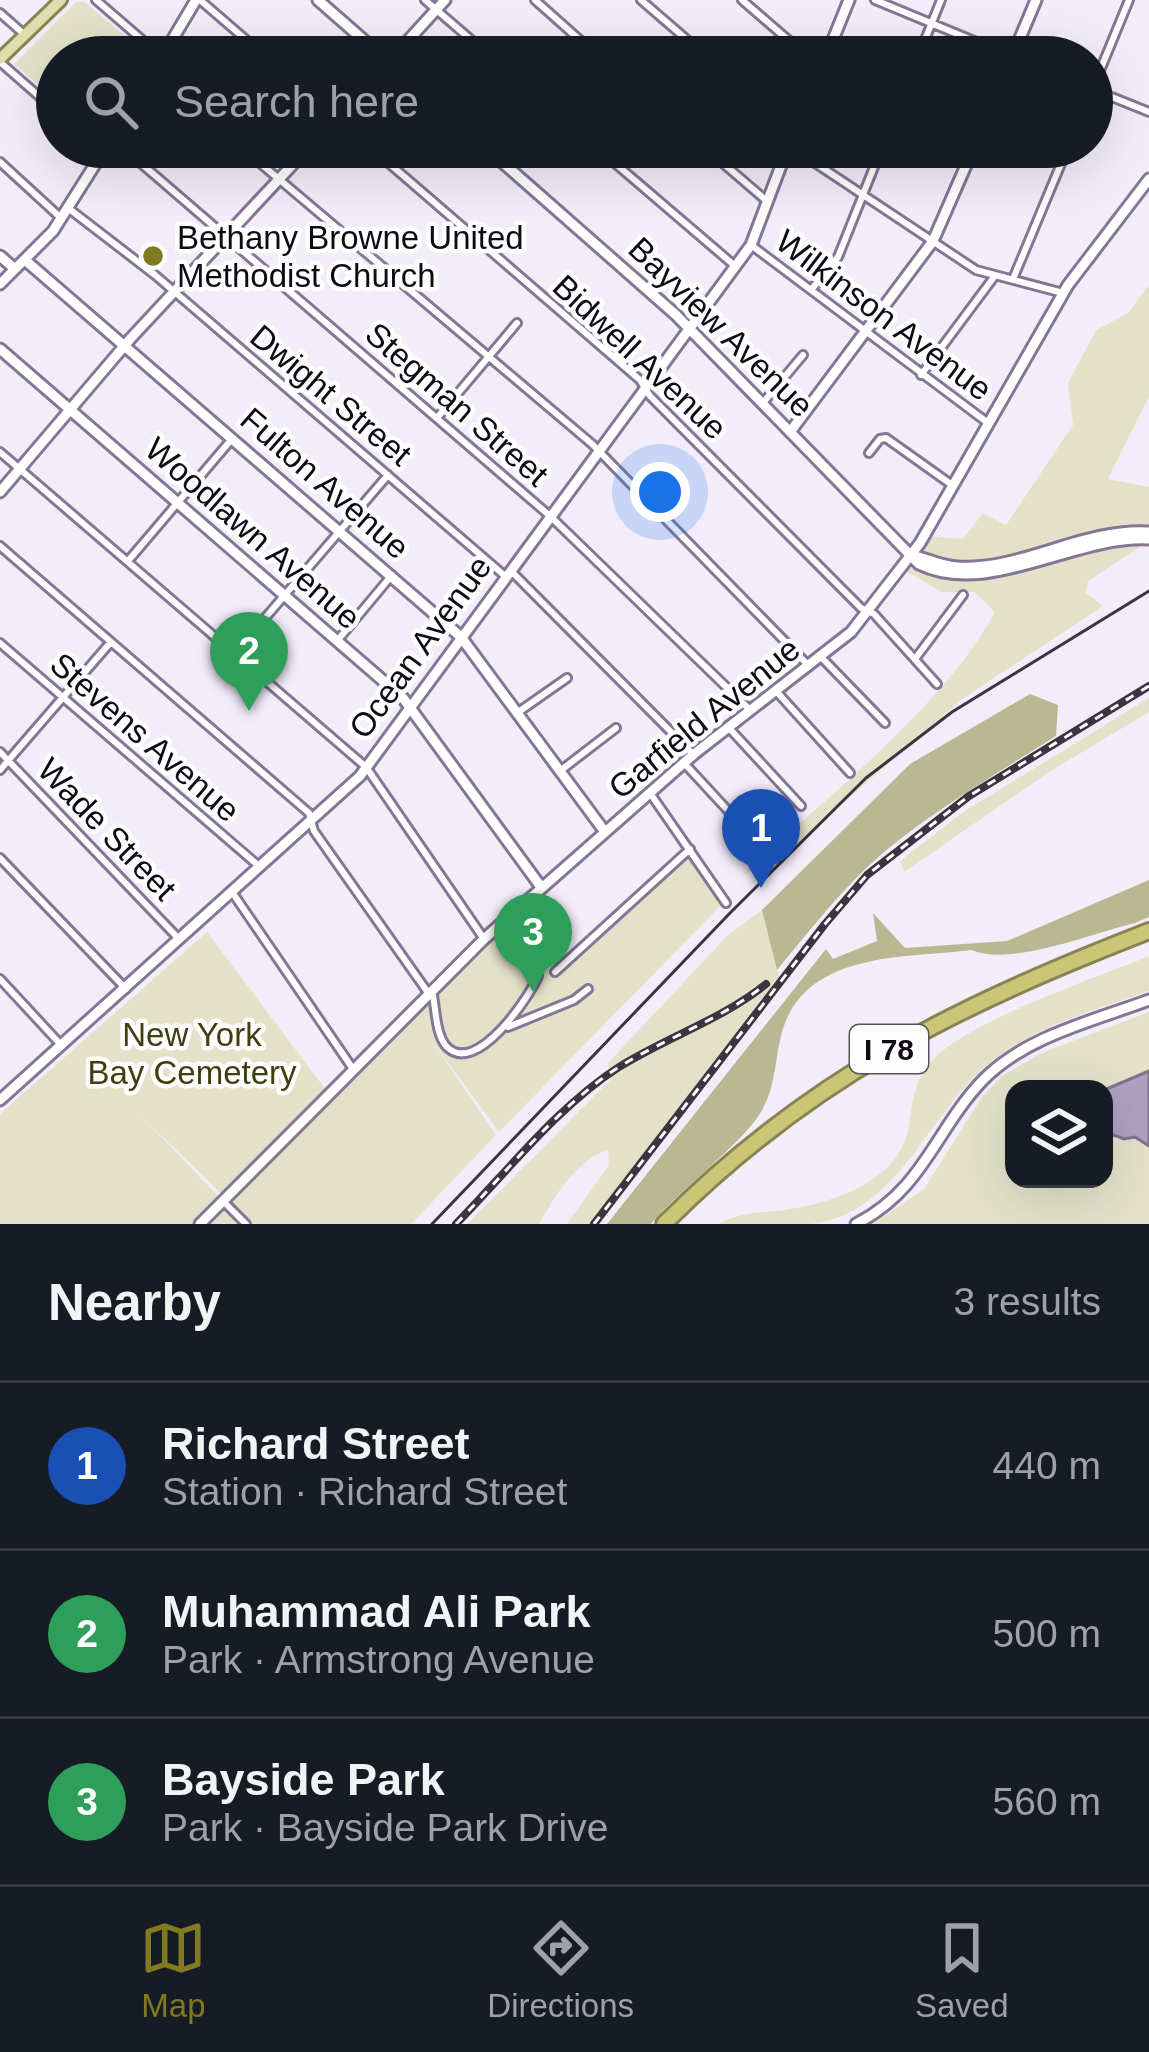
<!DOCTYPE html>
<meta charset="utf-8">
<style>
body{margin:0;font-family:Arial,sans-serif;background:#242831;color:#f1f3f6}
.controls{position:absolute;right:36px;bottom:36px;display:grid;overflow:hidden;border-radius:24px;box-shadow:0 12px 48px #0002}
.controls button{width:108px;height:108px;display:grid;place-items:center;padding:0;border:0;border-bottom:3px solid #363941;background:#171b24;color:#f1f3f6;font:60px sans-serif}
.you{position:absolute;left:660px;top:492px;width:42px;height:42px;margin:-30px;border:9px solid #fff;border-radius:50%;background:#1a73e8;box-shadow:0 0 0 18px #1a73e833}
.badge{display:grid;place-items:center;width:78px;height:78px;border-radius:50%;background:#807a20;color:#fff;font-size:39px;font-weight:700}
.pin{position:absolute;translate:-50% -99px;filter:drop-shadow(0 3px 6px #0008)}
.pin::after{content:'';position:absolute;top:63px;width:42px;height:36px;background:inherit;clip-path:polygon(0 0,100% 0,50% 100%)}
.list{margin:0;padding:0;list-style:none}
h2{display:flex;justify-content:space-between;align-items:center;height:156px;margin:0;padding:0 48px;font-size:51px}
h2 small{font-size:39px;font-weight:400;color:#9ea1a6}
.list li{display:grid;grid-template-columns:78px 1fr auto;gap:36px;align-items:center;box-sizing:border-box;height:168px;padding:0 48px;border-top:3px solid #363941}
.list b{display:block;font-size:45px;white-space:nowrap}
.list p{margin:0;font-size:39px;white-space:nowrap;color:#9ea1a6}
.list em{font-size:39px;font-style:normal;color:#9ea1a6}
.icon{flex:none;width:66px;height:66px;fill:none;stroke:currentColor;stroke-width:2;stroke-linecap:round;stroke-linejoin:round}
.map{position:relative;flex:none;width:1149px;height:1224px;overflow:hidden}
.search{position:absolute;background:#171b24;box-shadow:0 12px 48px #0002;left:36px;right:36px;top:36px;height:132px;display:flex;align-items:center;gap:30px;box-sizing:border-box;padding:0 42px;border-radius:66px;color:#9ea1a6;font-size:45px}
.sheet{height:660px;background:#171b24}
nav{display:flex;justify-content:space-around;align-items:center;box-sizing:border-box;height:168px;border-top:3px solid #363941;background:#171b24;font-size:33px;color:#9ea1a6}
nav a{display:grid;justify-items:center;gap:6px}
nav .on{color:#807a20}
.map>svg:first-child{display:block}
</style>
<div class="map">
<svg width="1149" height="1224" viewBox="0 0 1149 1224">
<rect width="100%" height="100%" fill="#f3edfa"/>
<!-- green -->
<path fill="#e3e2c9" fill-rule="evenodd" d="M76,2H85L149,57H57V101L14,64Z
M1149,285V397L1108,479L1149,487V541L1088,581L1086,593L1103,606L962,699L779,859L742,875C823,800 943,708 995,612L974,592H942L902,569L927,536L963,539L983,513L1006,525L1073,425L1068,383L1096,330L1128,313Z
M1149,698V712L1049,772L904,872L900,861L963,812Z
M691,850L732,909L720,906L499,1132L432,1041L496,1135L411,1224H252L139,1114L245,1224H0V1114L207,932L332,1098L415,1017L414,1014L509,917L554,974Z
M762,910L780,980L592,1224H567L609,1165L608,1150C577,1159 554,1197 539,1224H467L611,1079L608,1063L728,935Z
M1149,956V991C1095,1010 1036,1026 991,1062C927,1112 901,1213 811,1224C782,1224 749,1224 719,1224C743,1210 764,1214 790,1209C818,1205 853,1194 876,1177C926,1140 898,1106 928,1065C959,1024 1098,977 1149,956Z
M1149,1012V1224H873L924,1189L982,1097L1002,1076L1041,1053ZM1014,1089H1104V1179H1014Z"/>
<!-- forest -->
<path fill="#b9b893" d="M1030,694L1058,705L1056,736C998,773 937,808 884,852C843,887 811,929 777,970L762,910L910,764Z
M1149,880V917L1135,923C1092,933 1011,967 972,950C909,958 813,951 785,1023C774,1052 778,1084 761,1112C740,1146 680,1189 651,1224H607L826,949L833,959L877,941L873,913L905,948L1007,941Z"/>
<!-- water -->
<path fill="#afa0c2" stroke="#7f738e" stroke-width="3" d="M1149,1071V1146L1135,1137L1124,1139L1114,1135L1104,1139V1090Z"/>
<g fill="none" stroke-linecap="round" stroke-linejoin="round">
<defs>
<path id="street" d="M96,0L162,57
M200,0L266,57
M425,0L491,57
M535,0L599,57
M641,0L707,57
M742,0L808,57
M875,0L1013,57
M0,13L25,35
M918,57L941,0
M0,62L57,112
M1092,89L1149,112
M1092,90L1129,0
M122,147L550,516L750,710
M241,147L592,444L807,664
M370,147L640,380L650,396L861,608L874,614L937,684
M596,147L735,266
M704,147L768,202
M791,147L976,270L1063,293
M0,162L61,218
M68,208L155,275L505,576
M751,245L988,423
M1013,279L1068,147
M811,290L838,257L882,147
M921,375L994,277
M762,404L803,355
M437,418L517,323
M0,452L366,767L484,939
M869,453L880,439L886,438L952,485
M0,546L309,813L314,831L429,994
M128,561L231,440
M512,572L693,754
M337,641L392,575
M0,643L260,867
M235,653L388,475
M822,658L885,723
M915,659L963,595
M776,691L850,773
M517,713L567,678
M729,728L801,806
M0,752L179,939
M684,763L757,842
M0,770L110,643
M560,771L616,728
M650,793L726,903
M0,858L126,989
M232,892L353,1069
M555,972L690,849
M0,979L61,1045
M432,991C436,1006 435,1035 447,1047C476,1076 529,998 538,976L505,920
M508,1027L574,1000L588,989
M223,1201L246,1224"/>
<path id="secondary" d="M318,0L383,57
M162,57L196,0
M393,57L445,0
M826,57L849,0
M1012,57L1036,0
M485,147L676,315L919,564C988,598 1074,535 1149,539
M0,256L15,269
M25,260L461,637L605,832
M0,284L53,231L106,147
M0,349L403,698L541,887
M790,432L933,241L974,147
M0,492L131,338L309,147
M912,555C928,559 940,566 957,567C1022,571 1082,528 1149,532
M0,1100L360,776L751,245L788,147
M200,1224L484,939L694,754L851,632L920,543L1068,285L1149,179
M856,1224C924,1189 935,1130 983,1080C1026,1036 1093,1021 1149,1000"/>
<path id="primary" d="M0,59L61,0"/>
<path id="highway" d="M664,1224C810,1077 959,1005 1149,931"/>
</defs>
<!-- street casing -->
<use href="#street" stroke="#847694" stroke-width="12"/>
<!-- secondary casing -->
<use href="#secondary" stroke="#847694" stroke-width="15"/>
<!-- primary casing -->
<use href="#primary" stroke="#898354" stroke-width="16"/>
<!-- highway casing -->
<use href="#highway" stroke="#898354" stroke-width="20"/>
<!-- street -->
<use href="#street" stroke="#fff" stroke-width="6"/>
<!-- secondary -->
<use href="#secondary" stroke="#fff" stroke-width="9"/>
<!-- primary -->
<use href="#primary" stroke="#e0dcad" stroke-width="10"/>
<!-- highway -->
<use href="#highway" stroke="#cbc576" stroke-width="14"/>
<!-- tram -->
<path stroke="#3a3540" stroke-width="3" d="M432,1224L730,913L866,778L952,712L1149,591"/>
<defs>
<path id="rail" d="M456,1224C507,1172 557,1107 619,1067C667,1037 721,1020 766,984
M594,1224L825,924L867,875L969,796L1149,686"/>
</defs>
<!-- rail casing -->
<use href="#rail" stroke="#3a3540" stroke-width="8"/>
<!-- rail -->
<use href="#rail" stroke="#fdfdfd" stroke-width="3" stroke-dasharray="9" stroke-linecap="butt"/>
</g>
<!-- markers -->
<circle fill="#807a20" stroke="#fdfdfd" stroke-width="4.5" cx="153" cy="256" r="12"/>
<g text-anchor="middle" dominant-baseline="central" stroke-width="9" stroke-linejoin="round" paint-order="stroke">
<!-- shield labels -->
<rect fill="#fdfdfd" stroke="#56525a" stroke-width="3" x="850" y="1025" width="78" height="48" rx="9"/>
<g font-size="30" font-weight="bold" fill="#0e0914">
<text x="889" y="1049">I 78</text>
</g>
<!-- poi labels -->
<g font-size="33" fill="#0e0914" stroke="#fdfdfd" text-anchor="start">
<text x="177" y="237">Bethany Browne United<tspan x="177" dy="38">Methodist Church</tspan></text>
</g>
<!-- street labels -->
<g font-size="33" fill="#0e0914" stroke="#fdfdfd">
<text transform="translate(884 315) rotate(37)">Wilkinson Avenue</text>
<text transform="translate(721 327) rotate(44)">Bayview Avenue</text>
<text transform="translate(640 357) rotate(43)">Bidwell Avenue</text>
<text transform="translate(331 395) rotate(40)">Dwight Street</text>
<text transform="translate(457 404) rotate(41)">Stegman Street</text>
<text transform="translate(325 483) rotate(41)">Fulton Avenue</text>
<text transform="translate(253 533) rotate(41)">Woodlawn Avenue</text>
<text transform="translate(420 647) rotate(-54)">Ocean Avenue</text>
<text transform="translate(704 718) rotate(-39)">Garfield Avenue</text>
<text transform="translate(145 737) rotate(41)">Stevens Avenue</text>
<text transform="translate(107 829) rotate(46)">Wade Street</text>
</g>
<!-- park labels -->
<g font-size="33" fill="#403d0e" stroke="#fdfdfd">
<text x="192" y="1034">New York<tspan x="192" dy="38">Bay Cemetery</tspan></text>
</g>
</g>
</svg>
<div class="controls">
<button><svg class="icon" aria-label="layers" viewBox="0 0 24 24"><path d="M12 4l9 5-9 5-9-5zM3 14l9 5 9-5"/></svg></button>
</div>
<div class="you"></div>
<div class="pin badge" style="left:761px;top:888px;background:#1a4fb4">1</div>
<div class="pin badge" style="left:249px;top:711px;background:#2e9e5b">2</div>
<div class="pin badge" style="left:533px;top:992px;background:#2e9e5b">3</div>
<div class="search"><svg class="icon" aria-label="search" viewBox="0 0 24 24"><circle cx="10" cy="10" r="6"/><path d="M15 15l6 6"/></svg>Search here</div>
</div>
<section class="sheet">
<h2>Nearby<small>3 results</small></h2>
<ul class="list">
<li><span class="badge" style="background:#1a4fb4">1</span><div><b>Richard Street</b><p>Station · Richard Street</p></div><em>440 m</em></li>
<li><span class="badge" style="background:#2e9e5b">2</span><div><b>Muhammad Ali Park</b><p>Park · Armstrong Avenue</p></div><em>500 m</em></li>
<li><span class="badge" style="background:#2e9e5b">3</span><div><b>Bayside Park</b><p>Park · Bayside Park Drive</p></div><em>560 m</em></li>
</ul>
</section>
<nav>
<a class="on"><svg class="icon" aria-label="map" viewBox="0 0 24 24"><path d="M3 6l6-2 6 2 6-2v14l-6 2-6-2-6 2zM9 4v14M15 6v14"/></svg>Map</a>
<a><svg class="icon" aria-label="directions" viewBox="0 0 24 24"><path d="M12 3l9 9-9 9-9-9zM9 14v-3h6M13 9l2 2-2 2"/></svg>Directions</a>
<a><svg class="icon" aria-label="saved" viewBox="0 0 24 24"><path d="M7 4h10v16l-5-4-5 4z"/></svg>Saved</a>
</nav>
